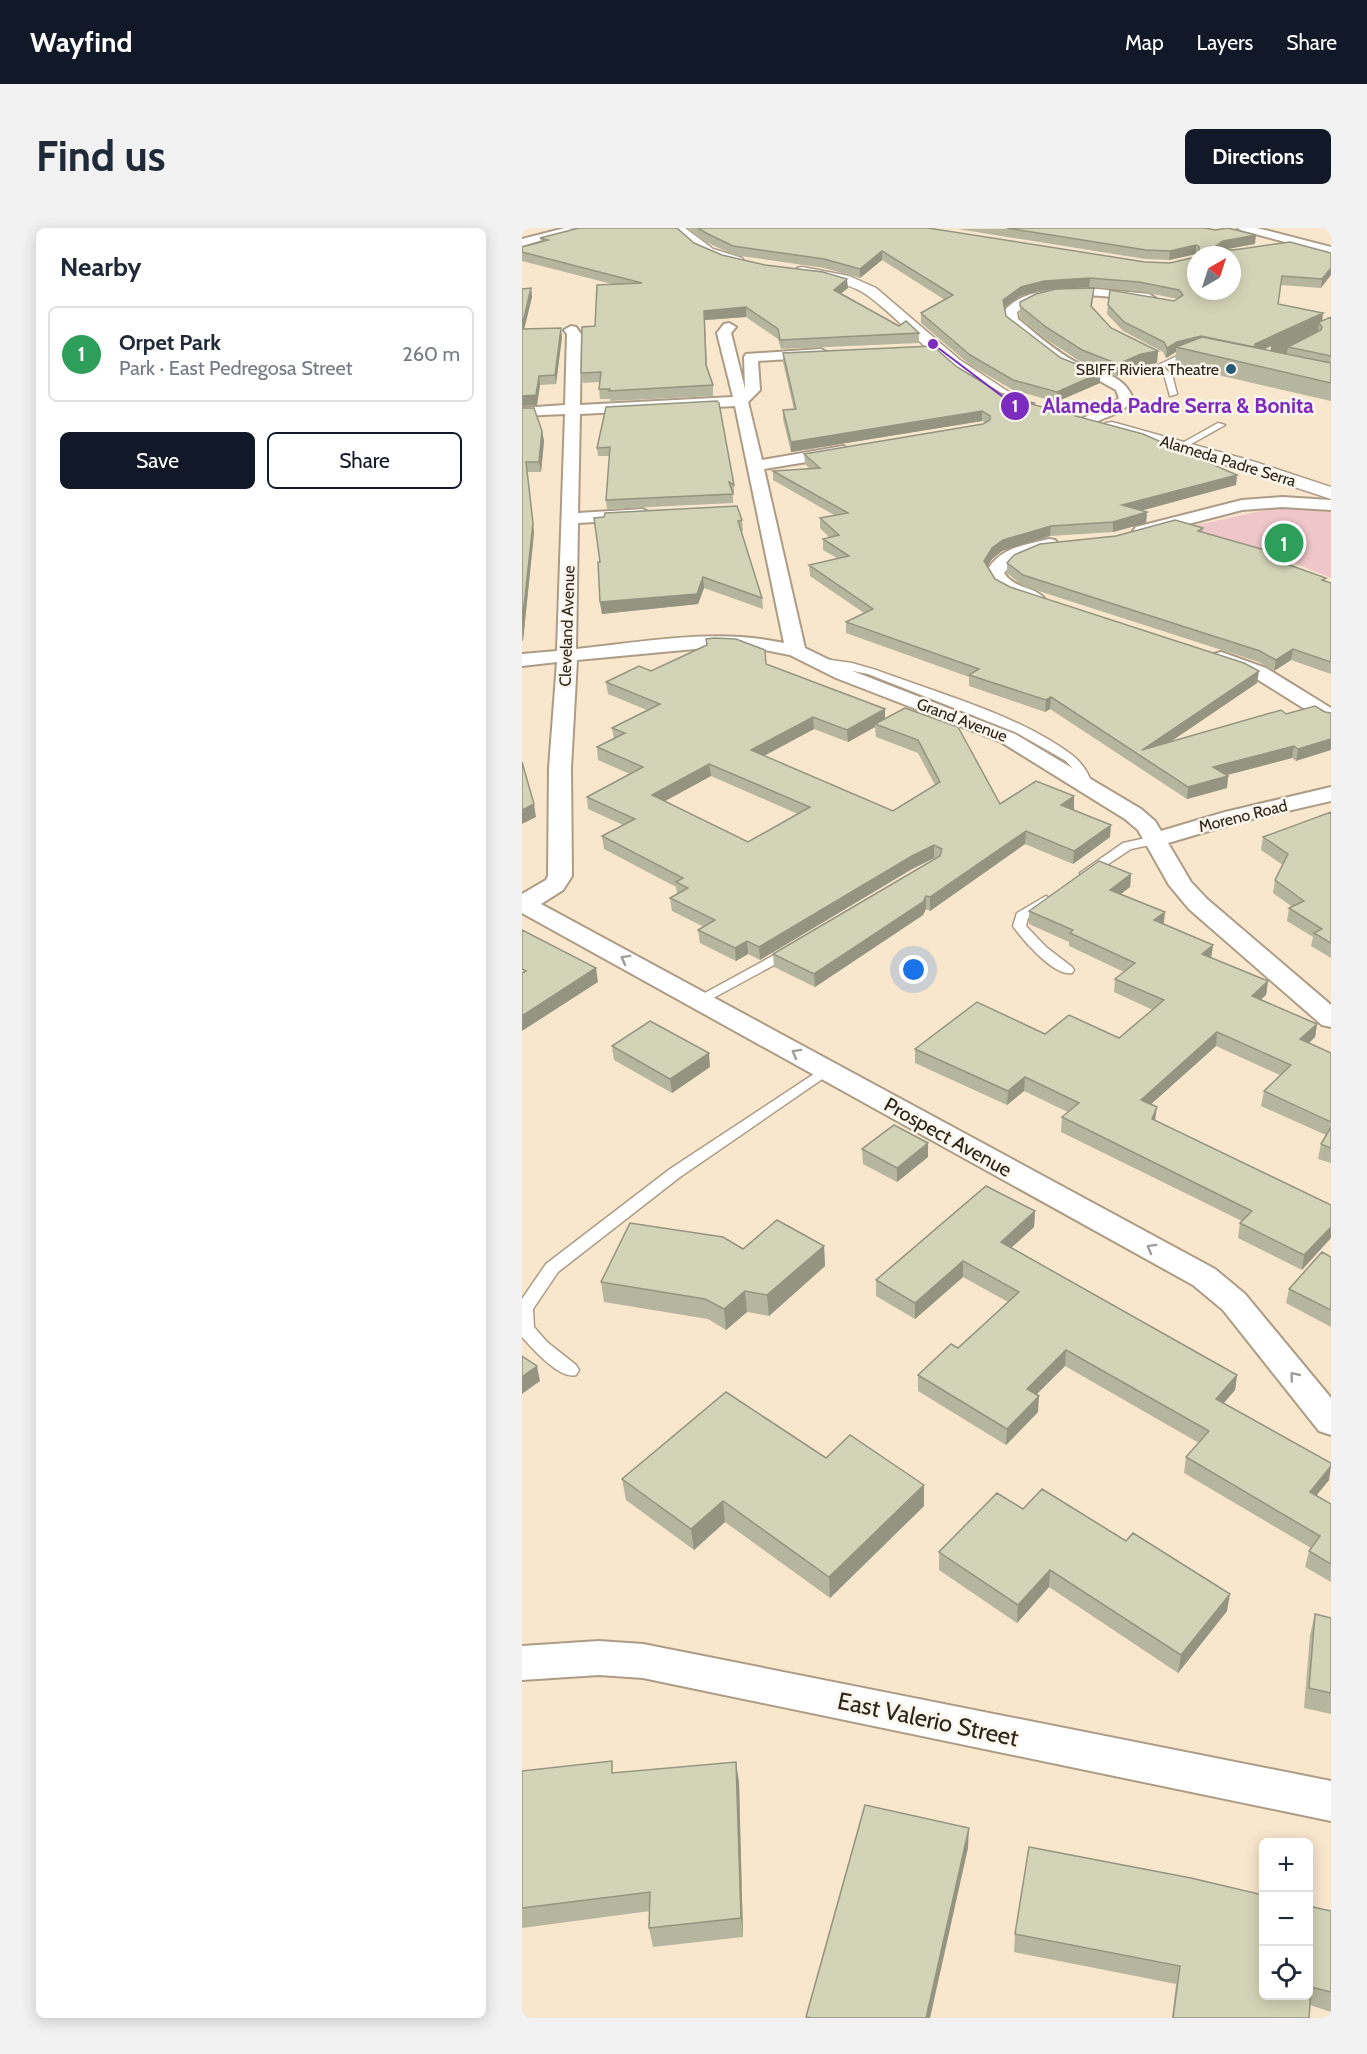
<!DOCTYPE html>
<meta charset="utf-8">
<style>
body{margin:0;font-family:Cabin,sans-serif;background:#f2f2f3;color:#1f2937}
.controls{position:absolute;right:18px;bottom:18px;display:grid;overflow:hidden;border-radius:9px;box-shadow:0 3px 15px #0003}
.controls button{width:54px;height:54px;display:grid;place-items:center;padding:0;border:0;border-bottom:2px solid #e0e1e3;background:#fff;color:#1f2937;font:30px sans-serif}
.compass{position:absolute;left:665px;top:18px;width:54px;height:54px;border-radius:50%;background:#fff;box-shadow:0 3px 15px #0003;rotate:39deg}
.you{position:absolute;left:392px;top:742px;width:21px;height:21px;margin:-15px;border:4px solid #fff;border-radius:50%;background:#1a73e8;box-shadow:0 0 0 9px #1a73e833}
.badge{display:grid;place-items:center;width:39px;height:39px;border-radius:50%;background:#111827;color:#fff;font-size:20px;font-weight:700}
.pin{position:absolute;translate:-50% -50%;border:3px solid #fff;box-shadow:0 2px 6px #0006}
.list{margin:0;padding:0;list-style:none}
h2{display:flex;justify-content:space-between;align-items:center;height:78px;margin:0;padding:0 24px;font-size:26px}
h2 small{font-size:20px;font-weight:400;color:#747a83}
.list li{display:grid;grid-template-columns:39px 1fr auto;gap:18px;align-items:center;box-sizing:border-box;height:96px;margin:0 12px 12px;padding:0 12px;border:2px solid #e0e1e3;border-radius:9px}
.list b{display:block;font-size:22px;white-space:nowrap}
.list p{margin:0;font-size:20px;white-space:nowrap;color:#747a83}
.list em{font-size:20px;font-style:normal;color:#747a83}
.actions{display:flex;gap:12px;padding:18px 24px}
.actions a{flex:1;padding:14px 0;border:2px solid #111827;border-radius:9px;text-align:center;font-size:21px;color:#111827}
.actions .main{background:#111827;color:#fff}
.icon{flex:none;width:33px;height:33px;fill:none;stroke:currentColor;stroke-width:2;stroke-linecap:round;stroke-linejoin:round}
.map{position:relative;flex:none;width:809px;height:1790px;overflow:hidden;border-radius:9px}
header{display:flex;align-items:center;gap:36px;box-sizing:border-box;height:84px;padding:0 30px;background:#111827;color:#fff}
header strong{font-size:28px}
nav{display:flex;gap:33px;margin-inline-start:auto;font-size:21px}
.intro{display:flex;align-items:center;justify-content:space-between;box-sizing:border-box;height:144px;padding:0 36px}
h1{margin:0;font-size:42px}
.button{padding:15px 27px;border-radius:9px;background:#111827;color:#fff;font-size:21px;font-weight:700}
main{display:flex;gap:36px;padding:0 36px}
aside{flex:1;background:#fff;border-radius:9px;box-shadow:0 3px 15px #0003}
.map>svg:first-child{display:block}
</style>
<header>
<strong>Wayfind</strong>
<nav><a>Map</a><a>Layers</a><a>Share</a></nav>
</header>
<div class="intro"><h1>Find us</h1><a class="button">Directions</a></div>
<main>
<aside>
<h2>Nearby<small></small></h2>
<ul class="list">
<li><span class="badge" style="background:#2e9e5b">1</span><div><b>Orpet Park</b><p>Park · East Pedregosa Street</p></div><em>260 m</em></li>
</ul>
<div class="actions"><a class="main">Save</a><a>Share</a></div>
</aside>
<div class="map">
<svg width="809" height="1790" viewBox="0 0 809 1790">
<rect width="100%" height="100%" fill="#f8e6cd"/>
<!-- green -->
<path fill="#efc6c9" d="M757,279L809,284V350L765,332L666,299Z"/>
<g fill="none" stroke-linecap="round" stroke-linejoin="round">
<defs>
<path id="lane" d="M668,122L675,124L642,139L651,150L655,166L648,168L643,150L634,138Z
M696,195L703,197L662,220L655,218Z
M295,430L330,435L354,442C415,465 497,487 550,527C560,535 567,545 570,557L564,560L560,559L555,545L544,533L493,504L346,446L291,435V431Z
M633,608L639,612L637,615L609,621L568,648H560L558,645L601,615Z
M524,668L530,672L506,690L504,698L524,719L550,739L552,742L550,745C532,749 500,711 491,698L495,685Z
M269,718L276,722L274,725L182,775L177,776L170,772Z
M304,838L309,839L311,842L309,845L158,949L36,1044L11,1081L12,1099L25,1114L54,1137L57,1142L54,1147C38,1152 11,1121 0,1109V1071L24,1036L148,941Z"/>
<path id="street" d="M43,0L58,1L0,18V11Z
M716,0H735L809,19V26L718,2Z
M575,61L627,66L633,70L627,74C586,68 530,58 495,84L496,91C513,105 531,121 550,132C572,145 601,143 611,171L600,183L566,197L561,196L559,193L561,190L590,177L597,170L594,162L578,153L540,138L485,96L482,83C503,58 546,61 575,61Z
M207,95L214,99L209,105L223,161L222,129L224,126L299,121L306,125L299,129L236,133L238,162L226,174L240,232L321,218L329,223L321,228L242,241L283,420L328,442L493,506L619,581L633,593L639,603L703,584L809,559V573L717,594L646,615L669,654L685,671L809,777V799L800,797L667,681L647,657L616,602L603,591L479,514L314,450L268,427L238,421L194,419L55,432L49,540L50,648L41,662L19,676L693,1041L723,1066L809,1170V1207L797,1203L701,1082L671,1057L0,685V666L24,652L26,648L27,540L35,434L0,438V426L35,423L43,186L0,188V180L43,177L45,106L42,102L49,98L54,99L59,106L58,177L211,169L195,105L202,96ZM213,178L262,415C194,400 123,414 54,421L56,295L121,291L129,286L121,281L56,285L58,186Z
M760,269L809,272V282L760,279L720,282L620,308L614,307L611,303L614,299L720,272Z
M527,311L533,312L536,316L533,320L494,332L482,345C492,361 512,358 522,370L519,374C499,379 473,363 464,345C476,320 502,317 527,311Z
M699,424L744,440L809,480V495L802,493L730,448L692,434L689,430L692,426Z
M77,1413L121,1416L809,1553V1593L121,1450L77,1447L0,1452V1418Z"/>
<path id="secondary" d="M149,0H163L191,21L220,30L222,33L215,37L181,27Z
M280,39L327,48L354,60L438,132L496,170L488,175C436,162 388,98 345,67C325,53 298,52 275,46L273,43L275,40Z
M590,194L730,233L809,259V271L718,241L584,203L581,199L584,195Z"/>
</defs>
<!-- lane casing -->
<use href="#lane" stroke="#ad9c85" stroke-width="3"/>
<!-- street casing -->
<use href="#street" stroke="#ad9c85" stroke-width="4"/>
<!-- secondary casing -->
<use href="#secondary" stroke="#ad9c85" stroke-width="3"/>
<!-- lane -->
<use href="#lane" fill="#fff" fill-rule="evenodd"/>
<!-- street -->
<use href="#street" fill="#fff" fill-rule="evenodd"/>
<!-- secondary -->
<use href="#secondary" fill="#fff" fill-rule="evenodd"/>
</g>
<!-- wall -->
<path fill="#b5b69d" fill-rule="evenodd" d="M166,0H407L623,34L648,35L710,27H675L674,26L647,32L623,31L436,1L683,0L733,16L703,21L809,25L799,60L759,57L756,76L800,93L809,89V173L653,137L654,124L644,130L641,124L601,103L585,86L586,77L652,73L656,71L616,63L567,59L521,62L498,68L482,80L484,88L539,130L578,145V155L534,174L491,162L448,137L399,95V85L423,72L360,32L338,50L302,40L212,27L184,14ZM749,118V123L742,122Z
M18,10L172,15L200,27L326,60L319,65L377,98L397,105V115L259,121L256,111L224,89L183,92L185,138L191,157V168L88,173V171H78L77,161L78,154L61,155L59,145L73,98L90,56L0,33V19L19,14Z
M9,60L10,69L2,101L40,109L34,156L18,157L15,177L0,178V61Z
M572,60L570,79L589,100L636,123L635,135L618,138L595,148L559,134L524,111L498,90V74Z
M261,125L435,139L478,165L512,175V177L715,247L714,257L618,282L625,284L624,295L591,304L528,308L480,323L470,331L466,338L473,351L488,359L735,455L648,514L764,486L793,478L774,533L770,530L704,547L706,548L705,560L665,571L528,481L523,484L447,458V449L324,405V394L342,385L288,348L287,337L315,330L301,322V311L308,310L298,300V290L312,287L251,252V243L288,241L283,236L282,226L461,196L463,194L460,193L269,224L261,191V182H272L261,134Z
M84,179L212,257V266L211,265V275L85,281L84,272L88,228H76L75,220Z
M0,180L20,203L22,213L19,244H5L12,305L1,413H0Z
M72,290L220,292L221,303H219L240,370L241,381L182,360L176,376L80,386L78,374V334Z
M681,300L680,304L768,329L767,337L809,355V446L769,432L752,443L737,434L501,358L485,345V335Z
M244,436L363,491L383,480L478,576L552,568V581H551L588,609L551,636L503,616L408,683L404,681L401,687L293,759L252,739L251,726L414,631L412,630L390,641L238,732L226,726L214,733L178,715L176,702L182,699L150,683L148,670L155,666L154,659L82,621L80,608L101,597L66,581L65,569L108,546L76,532L75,519L92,511L90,500L125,482L86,466L84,454L129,443ZM353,499L354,509L396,525L413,557L371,583L242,528L292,501L326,514ZM189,548L276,586L226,614L143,573Z
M809,584V730L789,718L791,709L765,693L767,680L769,678L751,665L753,652L761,637L739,622L741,609Z
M609,646L608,659L599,666L643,684L642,696L691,717L689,730L746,753L744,767L739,771L795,796L793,809L787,815L809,825V935L796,931L799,916L804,907L739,878L742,863L758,847L694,818L629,876L633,892L809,977L780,1042L716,1010L718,995L720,993L539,904L540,889L546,884L502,863L485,877L393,835V821L523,806L597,810L631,782L592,764L593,751L602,744L547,718V714L507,696V683Z
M90,818L188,839L150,865L92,832Z
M340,921L406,929L375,954L341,936Z
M513,983L512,999L489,1020L715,1147L713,1162L702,1175L807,1252L794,1268L809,1276V1354L783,1339L787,1323L789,1320L662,1245L664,1229L677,1215L543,1138L514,1166L516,1184L484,1217L396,1163V1147L436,1120L486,1074L441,1049L393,1091L354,1068V1052Z
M302,1018L303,1038L247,1088L225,1084L204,1102L186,1091L82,1074L79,1054L221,1021Z
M809,1029V1099L764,1075L767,1061Z
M304,1230L402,1278L308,1370L203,1294L172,1322L104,1272L100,1251Z
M501,1281L604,1313L705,1383L656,1445L527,1359L495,1395L417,1342V1324Z
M793,1386L809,1390V1486L782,1480L788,1407Z
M0,1543L92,1545L217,1554L221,1709L131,1719L127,1700L128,1683L0,1700Z
M809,1683V1784L788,1777L787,1790H650L654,1756L492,1724L493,1706Z"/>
<!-- shaded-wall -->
<path fill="#949480" d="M734,7L733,16L700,22L693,27L694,18L701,13Z
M674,17V26L647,32L648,23Z
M360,23V32L338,50V41Z
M809,40V47L799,60L800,51Z
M568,50L567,59L521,62L498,68L480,81L481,72L499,59L522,53Z
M325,51L326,60L312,71V62Z
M9,60L10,69L0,110V98Z
M224,79V89L183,92L182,83Z
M801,85L800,95L797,96L795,112L766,119L765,125L747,132L749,118L732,126L733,116Z
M39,100L40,109L34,156L33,147Z
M679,108L678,118L654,119V124L644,130L645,120L655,114Z
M636,123L635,135L618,138L595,148L596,136L619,126Z
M578,145V155L534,174L535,164Z
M17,148L18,157L15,177L0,178V168Z
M460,183V193L269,224V214Z
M20,203L22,213L19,244L17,234Z
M4,234L12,305L1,413L0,396Z
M715,247L714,257L600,288V277Z
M625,284L624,295L591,304V294Z
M529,298L528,308L480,323L470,331L462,344V333L470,320L481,312Z
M768,329L766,339L759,334Z
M181,349L182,360L176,376L80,386L78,374Z
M771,421L769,432L752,443L754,432Z
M737,443L735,455L623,531L620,522Z
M529,469L528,481L523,484L524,472Z
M363,481V493L353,496V499L326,514L325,502Z
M291,489L292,501L230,534L229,522Z
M809,511V522L774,533L776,521Z
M772,518L770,530L690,551L691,539Z
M187,536L189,548L132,579L130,567Z
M706,548L705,560L665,571L666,559Z
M552,568V581L539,590V577Z
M12,576L14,589L0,596V582Z
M589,597L588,609L551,636L552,623Z
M504,603L503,616L408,683V669Z
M412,617V630L390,641L238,732L237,719L390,628Z
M609,646L608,659L587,675L588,662Z
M404,668V681L401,687L293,759L292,746Z
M643,684L641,697L632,692Z
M225,713L226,726L214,733L213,720Z
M691,717L689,730L680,726Z
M74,740L76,754L0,803V788Z
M746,753L744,767L728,781L730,768Z
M795,796L793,809L776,825L778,811Z
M695,804L694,818L618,886L619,872Z
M187,825L188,839L150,865L148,851Z
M503,849L502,863L485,877L486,863Z
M635,879L633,893L630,891Z
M406,915V929L375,954V940Z
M513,983L512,999L478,1030L479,1014Z
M809,999V1010L780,1042L782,1027Z
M302,1018L303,1038L247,1088L245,1067Z
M441,1033V1049L393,1091V1075Z
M223,1063L225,1084L204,1102L202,1081Z
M544,1122L543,1138L504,1177L505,1161Z
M15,1138L18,1153L0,1166V1149Z
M715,1147L713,1162L692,1186L694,1171Z
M517,1168L516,1184L484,1217L485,1201Z
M809,1238L807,1252L784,1280L788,1264Z
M402,1257V1278L308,1370L307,1349Z
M201,1273L203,1294L172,1322L169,1301Z
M528,1342L527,1359L495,1395L496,1377Z
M708,1366L705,1383L656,1445L659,1427Z
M214,1534L217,1554L221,1709L219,1690Z
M447,1600L446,1620L408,1790H404Z"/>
<!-- building -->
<path fill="#d3d4b7" stroke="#949480" stroke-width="1.5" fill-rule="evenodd" d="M57,0H155L172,15L200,27L243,37L301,44L325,51L312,62L377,98L384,93L397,105L258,112L256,101L224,79L182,83L184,137L191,157L87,163L88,161H77L79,144L59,145L60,99L73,98L75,57L120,55L0,24V19L26,12L18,10Z
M176,0H406L623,34L648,35L674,29V63H710V27H677V19L674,17L648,23L624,22L485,0H683L693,2L706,0L734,7L701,13L694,18L696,20L711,22L768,14L809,25V40L800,51L760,48L756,76L801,85L733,116L732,119L679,108L655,114L645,120L642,114L602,94L586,77L588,62L652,73L661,67L657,62L617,54L568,50L522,53L499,59L481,72L484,88L539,130L578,145L535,164L491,152L448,127L399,85L431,67L360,23L338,41L302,31L211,18L184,5Z
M9,60L0,98V61Z
M572,60L569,78L589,100L636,123L619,126L596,136L560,122L524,99L498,78V74L514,66L534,61Z
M809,89V128L766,119L799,102L800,99L797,95L750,115Z
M39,100L33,147L17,148L14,167L0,168V101Z
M680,109L809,135V155L654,119Z
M411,118L435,139L478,165L512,175L509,176L621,206L715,247L600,277L625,284L591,294L529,298L481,312L470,320L462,333L473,351L488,359L722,435L737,443L620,522L759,482L764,486L793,478L803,484L809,485V511L776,521L772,518L691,539L706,548L666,559L529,469L524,472L447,447L457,441L324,394L351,381L287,337L327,328L301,311L317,307L298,290L326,285L251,243L298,240L282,226L461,196L468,192V188L460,183L269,214L261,182L274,181L261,125Z
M195,173L197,175L212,257L207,254L211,266L84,272L88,219L75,220L84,179Z
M0,180H12L20,203L17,234H4L11,295L0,396Z
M215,278L220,292L216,293L240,370L181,349L175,366L78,374L76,334H78L72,290L82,289L83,285Z
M653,292L681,300L676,303L768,329L759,334L804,350L800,352L809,355V434L771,421L754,432L738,423L501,347L485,335L492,327L518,316L594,308Z
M193,410L214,411L243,422L244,436L363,481L325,502L291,489L229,522L371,583L418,554L396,512L353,496L383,480L436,499L478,576L514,553L552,568L539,577L589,597L552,623L504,603L408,669L404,668L401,674L292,746L251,726L418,628L420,621L412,617L390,628L237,719L225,713L213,720L176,702L193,692L148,670L166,660L154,654L161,650L80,608L113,591L65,569L121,539L75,519L103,505L90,500L138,476L84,454L117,438L129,443L185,417L184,411ZM187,536L288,579L226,614L130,567Z
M0,534L12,576L0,582Z
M809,584V715L792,705L800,701L767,680L782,673L753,652L766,626L741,609Z
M577,633L609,646L588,662L643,684L632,692L691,717L680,726L746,753L730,768L795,796L778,811L809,825V894L742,863L769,837L695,804L619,872L635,879L630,891L809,977V999L782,1027L718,995L730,983L540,889L557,875L503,849L486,863L393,821L455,774L523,806L547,787L597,810L642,772L593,751L613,735L548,705L551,702L507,683Z
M0,702L74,740L0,788V745L4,743L0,741Z
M128,793L187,825L148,851L90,818Z
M372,897L406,915L375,940L340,921Z
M809,899V920L799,916Z
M464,958L513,983L479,1014L715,1147L694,1171L809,1235V1238L788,1264L809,1276V1336L787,1323L798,1308L664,1229L687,1203L544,1122L505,1161L517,1168L485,1201L396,1147L429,1116L436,1120L497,1064L441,1033L393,1075L354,1052Z
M255,992L302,1018L245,1067L223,1063L202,1081L183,1071L79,1054L108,995L201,1009L221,1021Z
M800,1024L809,1029V1082L767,1061Z
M0,1128L15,1138L0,1149Z
M204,1164L304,1230L328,1207L402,1257L307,1349L201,1273L169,1301L100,1251Z
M520,1261L604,1313L611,1305L708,1366L659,1427L528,1342L496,1377L417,1324L475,1265L501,1281Z
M793,1386L809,1390V1465L787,1460Z
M90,1533V1545L214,1534L219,1690L127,1700L128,1664L0,1680V1543Z
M343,1577L447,1600L404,1790H290L284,1789Z
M507,1619L669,1650L741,1667V1767H786V1678L809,1683V1764L789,1759L787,1790H651L658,1738L493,1706Z"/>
<!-- one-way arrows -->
<defs><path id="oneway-chevron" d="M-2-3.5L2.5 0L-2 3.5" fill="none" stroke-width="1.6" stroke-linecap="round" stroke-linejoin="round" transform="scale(1.5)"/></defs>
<g stroke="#a09c98">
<use href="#oneway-chevron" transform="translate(103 731) rotate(-151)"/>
<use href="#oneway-chevron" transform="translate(274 825) rotate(-151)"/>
<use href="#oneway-chevron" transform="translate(629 1020) rotate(-151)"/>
<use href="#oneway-chevron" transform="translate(772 1148) rotate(-129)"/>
</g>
<!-- markers -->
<circle fill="#265c77" stroke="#fcf5eb" stroke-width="2" cx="709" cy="141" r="6"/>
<g text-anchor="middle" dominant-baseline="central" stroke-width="5" stroke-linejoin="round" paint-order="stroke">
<!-- far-poi labels -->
<g font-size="16" fill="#2b241b" stroke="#fcf5eb" text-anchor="end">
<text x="697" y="141">SBIFF Riviera Theatre</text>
</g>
<!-- far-street labels -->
<g font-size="16" fill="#2b241b" stroke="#fcf5eb">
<text transform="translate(706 233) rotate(17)">Alameda Padre Serra</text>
<text transform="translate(45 398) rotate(-88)">Cleveland Avenue</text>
<text transform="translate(440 492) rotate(21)">Grand Avenue</text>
<text transform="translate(721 588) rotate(-14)">Moreno Road</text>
</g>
<!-- street labels -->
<g font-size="20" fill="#2b241b" stroke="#fcf5eb">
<text transform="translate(426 909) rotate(29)">Prospect Avenue</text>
</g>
<!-- near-street labels -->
<g font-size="24" fill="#2b241b" stroke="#fcf5eb">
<text transform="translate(406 1491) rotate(12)">East Valerio Street</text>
</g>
</g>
<!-- callouts -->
<path fill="none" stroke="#7b2cbf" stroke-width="2" d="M411 116L493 178"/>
<g fill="#7b2cbf" stroke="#fcf5eb" stroke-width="2">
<circle cx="411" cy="116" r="6"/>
<circle cx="493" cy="178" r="15"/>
</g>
<g font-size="18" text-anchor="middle" font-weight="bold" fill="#fff">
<text x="493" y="184">1</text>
</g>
<g font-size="21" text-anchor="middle" font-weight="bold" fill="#7b2cbf" stroke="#fcf5eb" stroke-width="5" stroke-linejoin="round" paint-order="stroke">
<text x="656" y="185">Alameda Padre Serra &amp; Bonita</text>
</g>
</svg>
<div class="controls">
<button>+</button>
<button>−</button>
<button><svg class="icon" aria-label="locate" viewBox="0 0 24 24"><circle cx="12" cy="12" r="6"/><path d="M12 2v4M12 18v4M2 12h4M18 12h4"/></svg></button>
</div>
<svg class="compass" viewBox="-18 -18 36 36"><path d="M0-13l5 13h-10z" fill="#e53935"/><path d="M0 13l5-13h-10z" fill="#747a83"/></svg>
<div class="you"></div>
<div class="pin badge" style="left:762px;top:315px;background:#2e9e5b">1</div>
</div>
</main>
